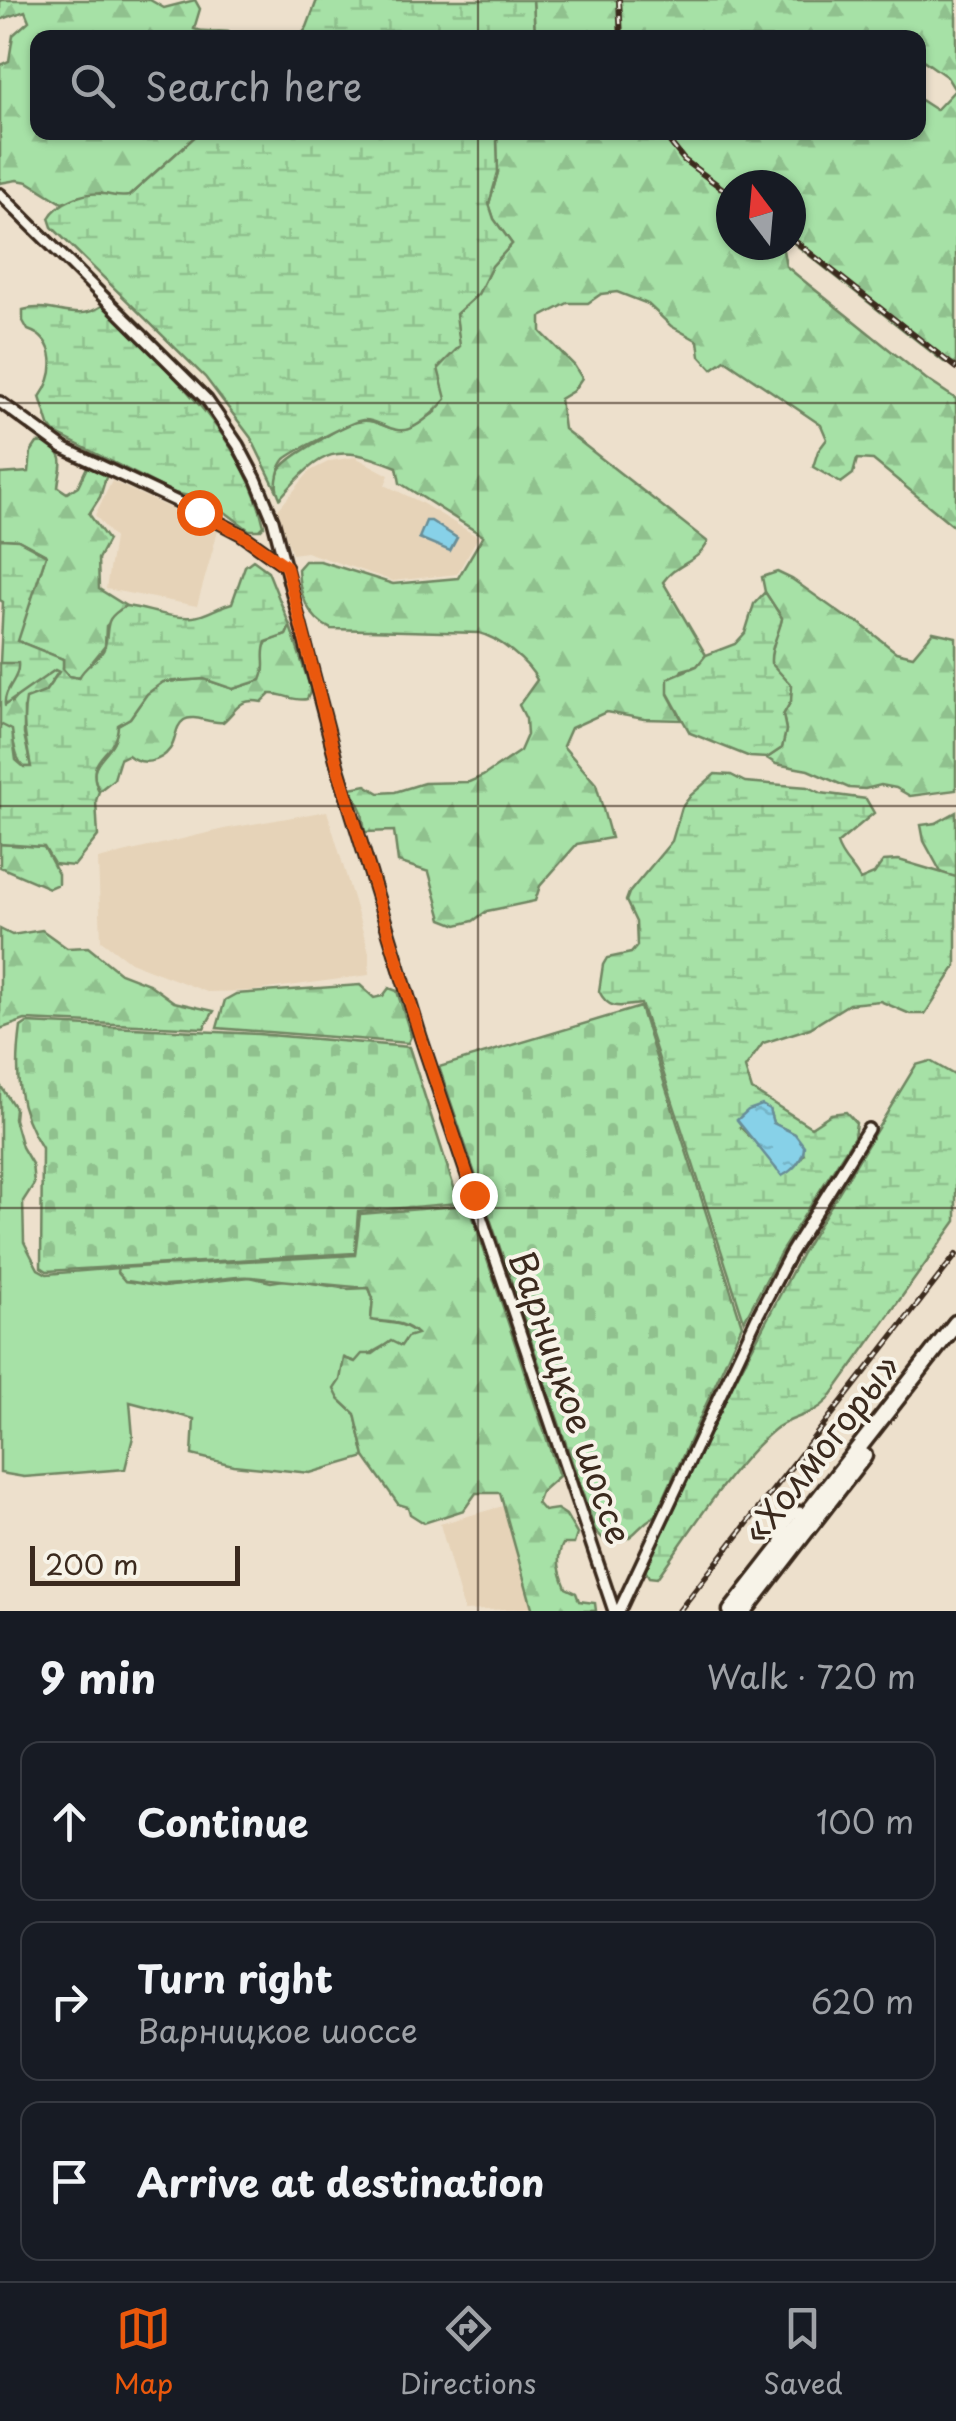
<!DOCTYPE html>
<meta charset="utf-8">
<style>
body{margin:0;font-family:"Playpen Sans",sans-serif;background:#20242c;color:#f1f3f6}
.compass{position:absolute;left:716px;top:170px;width:90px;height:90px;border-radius:50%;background:#171b24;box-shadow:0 2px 8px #0004;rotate:344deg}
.scale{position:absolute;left:30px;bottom:25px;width:210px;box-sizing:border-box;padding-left:10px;border:5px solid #3b2a1e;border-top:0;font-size:28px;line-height:35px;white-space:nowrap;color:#3b2a1e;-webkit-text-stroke:8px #f7f3e8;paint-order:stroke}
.stop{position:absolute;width:30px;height:30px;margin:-22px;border:8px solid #ea580c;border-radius:50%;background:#fff}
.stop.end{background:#ea580c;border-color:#fff;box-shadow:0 2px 10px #0008}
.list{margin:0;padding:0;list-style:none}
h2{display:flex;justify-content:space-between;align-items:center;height:130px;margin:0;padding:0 40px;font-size:42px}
h2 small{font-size:32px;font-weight:400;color:#9ea1a6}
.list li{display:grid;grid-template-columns:65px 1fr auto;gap:30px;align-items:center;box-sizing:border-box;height:160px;margin:0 20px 20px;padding:0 20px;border:2px solid #363941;border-radius:20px}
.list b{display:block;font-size:38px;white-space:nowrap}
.list p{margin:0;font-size:32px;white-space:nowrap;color:#9ea1a6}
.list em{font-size:32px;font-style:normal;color:#9ea1a6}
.icon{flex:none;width:55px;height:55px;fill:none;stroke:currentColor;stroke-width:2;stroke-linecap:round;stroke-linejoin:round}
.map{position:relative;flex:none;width:956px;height:1611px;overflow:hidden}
.search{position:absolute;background:#171b24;box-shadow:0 2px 8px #0004;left:30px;right:30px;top:30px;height:110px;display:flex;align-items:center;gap:25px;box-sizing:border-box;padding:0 35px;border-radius:20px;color:#9ea1a6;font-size:38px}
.sheet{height:670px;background:#171b24}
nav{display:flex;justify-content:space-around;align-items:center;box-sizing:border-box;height:140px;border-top:2px solid #363941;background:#171b24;font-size:28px;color:#9ea1a6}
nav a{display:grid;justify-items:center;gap:5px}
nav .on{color:#ea580c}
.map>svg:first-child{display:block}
</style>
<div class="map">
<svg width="956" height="1611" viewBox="0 0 956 1611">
<defs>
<pattern id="forest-firs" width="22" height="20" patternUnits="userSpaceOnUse" patternTransform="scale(2.5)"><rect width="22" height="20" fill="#a6e1a6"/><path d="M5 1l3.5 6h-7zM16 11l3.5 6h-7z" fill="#90c18e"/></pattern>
<pattern id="wetland-marsh" width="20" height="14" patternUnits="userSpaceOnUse" patternTransform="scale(2.5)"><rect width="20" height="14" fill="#a6e1a6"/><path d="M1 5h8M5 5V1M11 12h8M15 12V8" fill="none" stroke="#90c18e"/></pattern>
<pattern id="cemetery-stones" width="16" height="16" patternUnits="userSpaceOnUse" patternTransform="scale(2.5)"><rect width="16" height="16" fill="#a6e1a6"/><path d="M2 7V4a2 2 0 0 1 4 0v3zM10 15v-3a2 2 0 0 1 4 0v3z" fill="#90c18e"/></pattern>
<pattern id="water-ripples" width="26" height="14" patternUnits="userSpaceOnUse" patternTransform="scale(2.5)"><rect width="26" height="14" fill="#87d1e8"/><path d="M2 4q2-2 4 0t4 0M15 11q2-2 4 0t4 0" fill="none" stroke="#75b4c7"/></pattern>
</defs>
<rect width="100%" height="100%" fill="#ede0cc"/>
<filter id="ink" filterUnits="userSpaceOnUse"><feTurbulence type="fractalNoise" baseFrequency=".01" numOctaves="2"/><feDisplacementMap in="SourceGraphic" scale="20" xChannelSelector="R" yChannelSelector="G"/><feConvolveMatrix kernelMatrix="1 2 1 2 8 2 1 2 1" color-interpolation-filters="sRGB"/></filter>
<g filter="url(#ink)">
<!-- built -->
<path fill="#e6d3b8" d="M355,457L389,475L385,485L420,502L478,537L457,574L393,581L306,552L292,554L277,511L310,471L330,461Z
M112,481L218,531L197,606L106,589L114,538L95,515Z
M327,811L369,952V975L253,991L207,992L130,962L101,940L98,859L224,829Z
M503,1506L532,1608L464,1611L440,1524Z"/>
<!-- green -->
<path fill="#a6e1a6" stroke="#708662" stroke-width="2.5" d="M0,1085L15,1108L14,1119L22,1147L32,1164L34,1184L23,1201L24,1242L38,1269L47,1274L118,1268L125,1281L163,1287L250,1277L271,1282L290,1279L347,1289L369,1288L373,1298L371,1320C389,1324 402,1321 417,1334L401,1346L391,1342L355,1362L345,1358L339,1399L355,1414L365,1457L310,1473L233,1465L192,1455L194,1419L130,1402L133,1437L125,1469L24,1477L0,1473Z"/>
<!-- forest -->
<path fill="url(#forest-firs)" stroke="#708662" stroke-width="2.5" d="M0,0H150L164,8L195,0L200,9L194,29C211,35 225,26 241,37L38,38V132L199,133L129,196L120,198L100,193L62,203L28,182L17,180L0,183V65L9,61L13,35L29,21L25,11L0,20Z
M533,0H956V363L944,362L791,241V185H731V245H782L786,266L798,276L926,379L956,399V528L873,460L857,459L853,474L841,483L813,467L818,451L827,439L821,425L725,360L712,369L700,356L698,341L671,326L648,304L617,292L601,294L588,303H568L541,317V332L574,365L582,378L573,391L560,399L564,429L708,542C698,563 676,563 663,582L706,655L697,666L682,670L668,694L682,720L644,719L606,712L571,728L563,746L596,784L611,838L577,844L540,886L535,901L487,911L473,921L457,925L442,919L429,872L398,862L394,831L365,832L362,812L351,788L366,785L379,793L395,792L424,783L469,782L483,776L520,751L527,735L526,719L519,705L537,680C529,662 497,637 479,633L331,629C308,618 299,594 298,569L305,561H320L393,584L458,578L483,536L400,483L397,467C335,443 323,449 280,498C267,469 291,458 312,445C329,436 342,423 363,421C378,419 392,434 409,429C418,426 427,416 436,412L438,368L459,346L456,314L478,294L492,266L512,244L494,219L489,204L498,172L497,140L500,133L918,132L919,99L936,110L955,90L947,77L919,57L918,38L535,37Z
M47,442C69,459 60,465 58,487L67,493L78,486L88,465L99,469L106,477L100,497L89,514L108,540L98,559L99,589L126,606L106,626L105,646L79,678L69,676L63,669V659L17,641L46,555L18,540L0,539V474L29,472L31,452L37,443Z
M777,572L792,579L844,616L858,622L896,652L913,656L933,632L956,637V790L910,796L896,788L881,785L865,789L849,788L808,770L776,764L767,758L782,748L786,730L783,715L791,701C783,687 767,666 770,648C773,638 780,630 782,618L765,592L762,577Z
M290,626L311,690L307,699C293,702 284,693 270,694L262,702C239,697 238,709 223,722C210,724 194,714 184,720C174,727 177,740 170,749C160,763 141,766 128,755L120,759L114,779L99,791C82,756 118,758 117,725L130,718L147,693L163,682L204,679L233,689L261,680L262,651L267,642L286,635Z
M18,662L19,672L9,689L12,702L23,689L55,670L59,671L45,692L24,708V734L31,767H24C10,753 20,738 0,724V663Z
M956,812V879L942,874L924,841L921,825L936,823Z
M0,844L44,847L58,874V884L49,888L0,867Z
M0,929L12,935L42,930L67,948L88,947L120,973L149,984L174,1002L214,1011L204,1028L25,1020L0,1029Z
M360,985L374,998L383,996L389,988L397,991L411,1036L408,1043L217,1028L225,1000L236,994Z
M469,1205L559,1476L541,1492L537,1503L544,1511L557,1509L566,1515L577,1534L574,1544H563C555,1558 560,1573 566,1588L576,1593L579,1601L595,1603L596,1611H533L500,1493H476L464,1510L424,1523L410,1514L408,1507L398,1504L365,1457L355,1414L339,1399L334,1389L340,1380L344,1358L355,1362L362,1354H373L391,1341L401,1346L407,1337L417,1334C403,1320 388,1323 371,1320L373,1298L369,1288C329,1285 290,1281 251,1277C223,1275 193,1286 164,1286C151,1286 138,1282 125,1281L117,1272L118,1268L355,1255L360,1214Z"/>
<!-- wetland -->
<path fill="url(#wetland-marsh)" stroke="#708662" stroke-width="2.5" fill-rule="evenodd" d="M317,0H533L535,37H300L307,27Z
M199,133H500L497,141L498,172L489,204L494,219L512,244L492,266L478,294L456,314L460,346L438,368L446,399C437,410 422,424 409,429C393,435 379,419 363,420C352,421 293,452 285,459C278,467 277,479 276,489L251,438L205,377L52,227L49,218C58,202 85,191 103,194C114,195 118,198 129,196Z
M103,305C166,370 244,434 264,526L260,530H249L209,500L174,493L55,433L49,425L40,397C56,375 58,340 28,330L23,321V310C51,301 76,325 103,305Z
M0,539L18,540L46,555L18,641L63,659V669L69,676L79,678C84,665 102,659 105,646C110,625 102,620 126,606C148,609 171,619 193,617C206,616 219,606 232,603L245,566L253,560L268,571L290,626L286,635L266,642C260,656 268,667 261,680L233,689L204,679L163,682L147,694L130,718L118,725C117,757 82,756 99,791L96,801L98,836L74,866L54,864L44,847L0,844V724L12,730L16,760L24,767H31C27,745 21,723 26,699L45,692L59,672L55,670L5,705C3,689 20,679 18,663H0L3,602L0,600Z
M765,592L782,618C779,635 770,646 771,663L792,686L791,701L783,715L786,730L782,748L767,758L750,757L690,733L668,693V678L697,666L706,655L735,644L745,633L754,604Z
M715,774L731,775L745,782L808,787L821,793L866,799L874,813L837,844C842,860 853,866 860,880L874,874L883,861L899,860L956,877V966L925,1014H910L880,1001L849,1004L810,1028L763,1043L745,1068L752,1090L811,1127L831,1114L846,1112L856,1123L854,1137L781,1252L744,1321L641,1004C622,1006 609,1012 599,991L603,965L607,958L631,953L637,946L636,922L626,901L629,893L672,841L682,807L691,795ZM769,1109L773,1123L795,1134L804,1154L795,1166L777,1170L769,1155L740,1127Z
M930,1061L956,1076V1221L828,1400C812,1417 790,1416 774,1430C732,1465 690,1532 657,1578L649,1577L645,1570L732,1386L802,1253L916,1065Z"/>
<!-- cemetery -->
<path fill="url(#cemetery-stones)" stroke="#708662" stroke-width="2.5" d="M640,1007L742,1325L656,1515C631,1530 640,1539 607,1543L595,1530L439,1067Z
M27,1023L258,1034L409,1047L459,1203L358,1212L355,1253L47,1271L41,1267L42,1148C16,1108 15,1072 21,1027Z"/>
<!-- water -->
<path fill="url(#water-ripples)" stroke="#698e97" stroke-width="2.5" d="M426,521H431L457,538L450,551L419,538Z
M762,1105L769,1109L773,1123L795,1134L804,1146C804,1158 794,1170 782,1176L737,1120L748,1110Z"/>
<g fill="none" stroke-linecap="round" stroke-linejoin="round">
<defs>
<path id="minor" d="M0,194L207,400L238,445L256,479L273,520L338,768L421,1038L614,1611
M0,402L63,448L199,512L241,534L286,566
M619,1611L757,1317L790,1254L868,1129"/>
<path id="major" d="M782,1545L783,1525L792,1513H800L808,1522"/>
<path id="highway" d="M731,1611L956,1323
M744,1611L864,1456"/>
</defs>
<!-- minor casing -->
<use href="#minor" stroke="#3b2a1e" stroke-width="16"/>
<!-- major casing -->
<use href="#major" stroke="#3b2a1e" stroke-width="19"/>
<!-- highway casing -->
<use href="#highway" stroke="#3b2a1e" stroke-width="21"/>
<!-- minor -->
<use href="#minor" stroke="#f7f3e8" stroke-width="9"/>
<!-- major -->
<use href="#major" stroke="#f7f3e8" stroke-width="11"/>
<!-- highway -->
<use href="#highway" stroke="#f7f3e8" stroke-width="14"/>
<defs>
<path id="rail" d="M619,0L621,38
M662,132L684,160L731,195
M791,238L956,368
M679,1611L956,1255"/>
</defs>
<!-- rail casing -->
<use href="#rail" stroke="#3b2a1e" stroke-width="6"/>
<!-- rail -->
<use href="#rail" stroke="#f7f3e8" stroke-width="2.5" stroke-dasharray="8" stroke-linecap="butt"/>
</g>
</g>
<g fill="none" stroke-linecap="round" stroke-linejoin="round" filter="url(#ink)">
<!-- route -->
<path stroke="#ea580c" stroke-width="12" d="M199,512L241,534L286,566L338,768L421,1038L474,1195"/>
</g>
<!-- grid -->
<path fill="none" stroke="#3b2a1e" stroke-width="2.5" stroke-opacity="0.55" d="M478,0V38M478,132V1611M0,403H956M0,806H956M0,1208H956"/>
<g text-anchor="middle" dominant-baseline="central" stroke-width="8" stroke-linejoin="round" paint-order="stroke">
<!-- street labels -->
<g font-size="35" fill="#3b2a1e" stroke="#f7f3e8">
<text transform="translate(572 1397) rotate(71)">Варницкое шоссе</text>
<text transform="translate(820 1448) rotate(-52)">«Холмогоры»</text>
</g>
</g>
</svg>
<svg class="compass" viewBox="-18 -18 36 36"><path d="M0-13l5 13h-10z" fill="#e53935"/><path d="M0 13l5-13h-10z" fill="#9ea1a6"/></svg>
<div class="scale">200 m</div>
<div class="stop" style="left:199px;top:512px"></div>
<div class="stop end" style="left:474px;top:1195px"></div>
<div class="search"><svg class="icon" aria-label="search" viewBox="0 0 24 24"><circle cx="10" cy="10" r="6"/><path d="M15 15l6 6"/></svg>Search here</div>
</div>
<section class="sheet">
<h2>9 min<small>Walk · 720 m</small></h2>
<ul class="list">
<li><svg class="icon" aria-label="ahead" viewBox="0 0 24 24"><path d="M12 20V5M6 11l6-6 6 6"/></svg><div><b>Continue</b></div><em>100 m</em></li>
<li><svg class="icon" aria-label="right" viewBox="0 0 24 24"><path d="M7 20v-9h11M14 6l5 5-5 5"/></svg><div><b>Turn right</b><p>Варницкое шоссе</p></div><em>620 m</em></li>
<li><svg class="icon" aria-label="arrive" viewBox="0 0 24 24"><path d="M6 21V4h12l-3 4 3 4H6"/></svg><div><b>Arrive at destination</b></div></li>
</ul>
</section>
<nav>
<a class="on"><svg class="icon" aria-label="map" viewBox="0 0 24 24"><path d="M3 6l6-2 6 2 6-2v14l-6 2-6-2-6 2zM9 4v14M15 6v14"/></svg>Map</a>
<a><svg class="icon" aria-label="directions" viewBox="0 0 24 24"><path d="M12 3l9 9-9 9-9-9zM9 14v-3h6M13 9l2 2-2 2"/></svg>Directions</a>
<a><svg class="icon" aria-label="saved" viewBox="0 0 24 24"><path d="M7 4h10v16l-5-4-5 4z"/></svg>Saved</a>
</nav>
